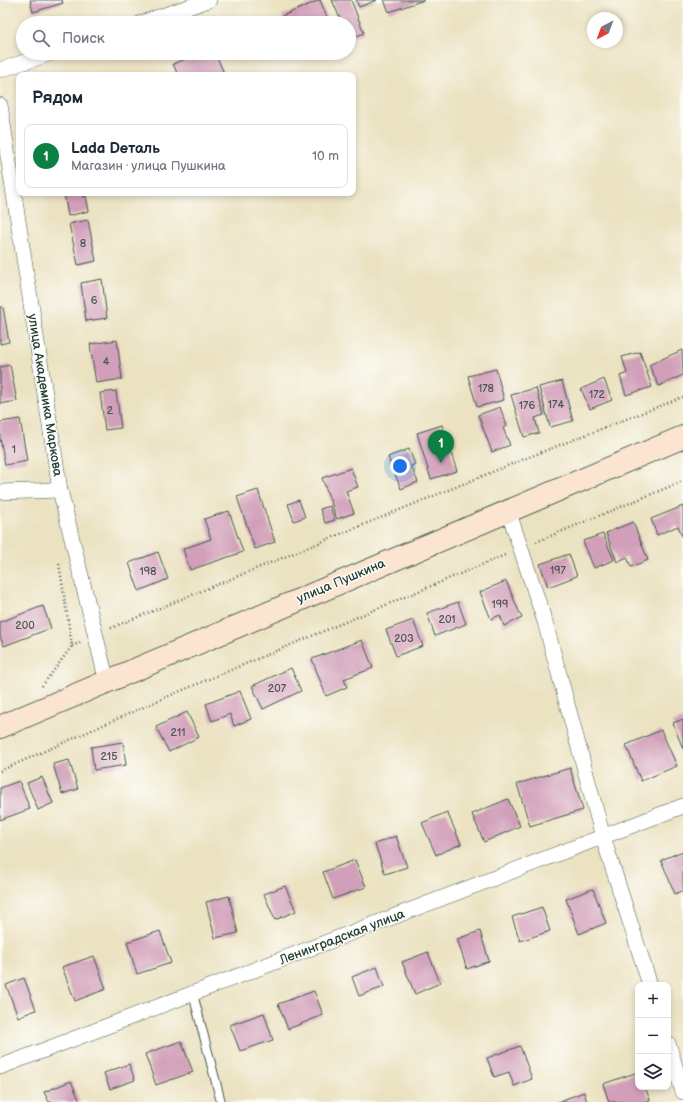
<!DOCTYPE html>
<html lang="ru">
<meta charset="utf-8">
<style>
body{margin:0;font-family:"Balsamiq Sans",sans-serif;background:#f2f2f3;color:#1f2937}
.controls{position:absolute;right:12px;bottom:12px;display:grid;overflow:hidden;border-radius:8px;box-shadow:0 2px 6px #0003}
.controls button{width:36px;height:36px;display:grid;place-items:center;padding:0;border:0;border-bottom:1px solid #e0e1e3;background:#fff;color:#1f2937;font:20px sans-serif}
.compass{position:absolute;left:587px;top:12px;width:36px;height:36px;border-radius:50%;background:#fff;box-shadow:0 2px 6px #0003;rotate:221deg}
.you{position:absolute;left:400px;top:466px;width:14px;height:14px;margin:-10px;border:3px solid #fff;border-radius:50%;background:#1a73e8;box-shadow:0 0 0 6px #1a73e833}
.badge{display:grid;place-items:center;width:26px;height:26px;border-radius:50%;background:#0b8043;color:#fff;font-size:13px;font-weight:700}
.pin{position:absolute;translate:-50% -33px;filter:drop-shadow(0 1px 2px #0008)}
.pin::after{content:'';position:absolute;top:21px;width:14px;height:12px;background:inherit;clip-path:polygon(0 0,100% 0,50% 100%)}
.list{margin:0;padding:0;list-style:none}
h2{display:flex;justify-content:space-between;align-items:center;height:52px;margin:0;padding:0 16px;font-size:17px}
h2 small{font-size:13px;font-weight:400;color:#747a83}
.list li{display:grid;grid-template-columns:26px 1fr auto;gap:12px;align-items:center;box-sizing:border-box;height:64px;margin:0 8px 8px;padding:0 8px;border:1px solid #e0e1e3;border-radius:8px}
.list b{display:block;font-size:15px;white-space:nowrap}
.list p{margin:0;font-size:13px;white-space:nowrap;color:#747a83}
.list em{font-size:13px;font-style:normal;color:#747a83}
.icon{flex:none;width:22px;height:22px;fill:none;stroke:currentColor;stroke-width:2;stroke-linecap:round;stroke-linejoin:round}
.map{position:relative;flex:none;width:683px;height:1102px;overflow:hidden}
.search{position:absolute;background:#fff;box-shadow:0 2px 6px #0003;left:16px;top:16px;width:340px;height:44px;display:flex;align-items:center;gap:10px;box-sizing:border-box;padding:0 14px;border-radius:22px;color:#747a83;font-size:15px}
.panel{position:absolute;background:#fff;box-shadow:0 2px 6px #0003;left:16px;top:72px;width:340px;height:124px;border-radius:8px}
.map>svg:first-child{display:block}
</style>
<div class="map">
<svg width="683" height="1102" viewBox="0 0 683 1102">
<rect width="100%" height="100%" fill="#fdfcf7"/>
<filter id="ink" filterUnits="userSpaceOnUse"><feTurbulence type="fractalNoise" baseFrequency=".025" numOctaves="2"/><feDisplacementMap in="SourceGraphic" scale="8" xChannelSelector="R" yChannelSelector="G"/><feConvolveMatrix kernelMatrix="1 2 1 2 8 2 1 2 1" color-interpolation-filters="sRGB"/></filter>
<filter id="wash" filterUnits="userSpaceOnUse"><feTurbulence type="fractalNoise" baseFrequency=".012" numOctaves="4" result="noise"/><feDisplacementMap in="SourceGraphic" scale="16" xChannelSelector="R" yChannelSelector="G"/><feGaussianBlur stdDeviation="0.9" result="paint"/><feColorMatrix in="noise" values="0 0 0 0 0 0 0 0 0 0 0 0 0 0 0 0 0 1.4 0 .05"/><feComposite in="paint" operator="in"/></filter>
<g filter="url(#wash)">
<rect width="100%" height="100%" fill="#ebe2c1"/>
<g id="blocks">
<!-- building -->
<path fill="#d19fb9" d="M30,0H62L63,3L33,12Z
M320,0L329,22L284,23L282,16Z
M332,0H351L364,33L349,39V23H342Z
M356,0H377L359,7Z
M384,0H424L389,12Z
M200,53H215L224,73L219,75H178L173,64Z
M244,53H260L246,59Z
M64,193H82L83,197L86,196L89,211L68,216Z
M88,220L96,261L78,265L69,224Z
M102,279L107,318L86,321L81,283Z
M0,307H3L9,342L0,344Z
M117,340L122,379L96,383L90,344Z
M682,350L683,375L659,386L649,365Z
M640,352L652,387L626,395L620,376L627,373L622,357Z
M10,365L17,401L0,404V367Z
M496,369L504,400L477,407L468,376Z
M604,379L612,400L590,409L581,389Z
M562,381L573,421L550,427L539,387Z
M536,388L544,415L535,418L539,433L524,437L511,395Z
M116,391L121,428L105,430L100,393Z
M500,407L507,426L503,428L510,445L492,452L478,415Z
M20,419L27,461L5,465L0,438V422Z
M442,425L457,471L431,479L417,433Z
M409,449L415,464L411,466L418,482L401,489L388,457Z
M351,468L358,487L346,491L354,513L337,519L322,478Z
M258,490L275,542L255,549L237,497Z
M299,500L305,517L294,521L288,504Z
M330,506L335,520L325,523L320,509Z
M683,506V538L678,526L657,535L651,519Z
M229,511L243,552L190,570L183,549L211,539L204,519Z
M633,522L648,560L631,567L627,557L617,562L606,533Z
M603,534L614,560L594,568L583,541Z
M158,552L168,579L139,591L129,563Z
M569,554L577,576L548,587L540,564Z
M506,581L522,618L504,626L500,615L491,619L480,592Z
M458,602L466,624L435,636L427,613Z
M43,606L51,628L4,646L0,637V622Z
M413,620L423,646L396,656L386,630Z
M362,640L373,668L344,679L347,687L326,696L312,659Z
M291,668L301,691L263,709L252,686Z
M240,691L251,719L234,726L230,714L212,721L206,704Z
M187,712L199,737L169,752L156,727Z
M683,719V749L673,723Z
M661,730L677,766L641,781L626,745Z
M123,742L126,765L94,770L91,747Z
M69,760L78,789L62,794L53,764Z
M570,768L583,810L530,826L517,784Z
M42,777L53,803L38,810L27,783Z
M19,781L30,809L0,820V788Z
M508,799L520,826L484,842L472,814Z
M447,812L461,844L436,855L422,823Z
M396,836L407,867L385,874L375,844Z
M683,851V890L675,894L661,860Z
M355,860L366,887L333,899L323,872Z
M285,886L296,911L275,920L264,894Z
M593,889L606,923L579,934L566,899Z
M229,896L238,933L215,938L206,902Z
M542,907L550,931L520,941L512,917Z
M160,931L171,963L137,974L127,942Z
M480,931L489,961L467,969L457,939Z
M428,952L440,983L415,994L402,962Z
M94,956L106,989L75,1001L62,967Z
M377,967L384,987L359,996L352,977Z
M24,978L36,1010L18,1017L6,985Z
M314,991L323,1015L288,1029L278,1004Z
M264,1013L273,1040L240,1051L230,1025Z
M181,1041L193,1072L156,1085L145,1054Z
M520,1046L532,1079L514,1086L509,1072L494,1077L487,1058Z
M129,1064L135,1080L110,1089L104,1073Z
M638,1072V1087H645L650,1100L644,1102H609L603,1084Z
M71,1081L80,1102H49L44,1092Z
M584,1092L587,1102H557Z"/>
</g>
</g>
<g filter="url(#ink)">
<use href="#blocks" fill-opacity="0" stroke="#3e5649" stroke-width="1"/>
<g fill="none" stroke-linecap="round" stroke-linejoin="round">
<defs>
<path id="lane" d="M193,994L221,1102"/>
<path id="street" d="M141,23L209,0
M0,70L52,53
M0,105L60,490L107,682
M0,492L60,490
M508,510L545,622L603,837L650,985
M668,1043L683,1092
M0,1067L683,806"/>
<path id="secondary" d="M0,727L683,437"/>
</defs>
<!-- lane casing -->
<use href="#lane" stroke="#3e5649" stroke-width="10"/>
<!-- street casing -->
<use href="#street" stroke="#3e5649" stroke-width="16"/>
<!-- secondary casing -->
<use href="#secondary" stroke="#3e5649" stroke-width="24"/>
<!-- path -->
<path stroke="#3e5649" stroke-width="2.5" stroke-dasharray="1 3" stroke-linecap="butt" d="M536,542L683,481
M111,628L524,459L683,397
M72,646L81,642
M42,686L72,646L59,563
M0,771L164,698L505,555"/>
<!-- lane -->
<use href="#lane" stroke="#fff" stroke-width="8"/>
<!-- street -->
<use href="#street" stroke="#fff" stroke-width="15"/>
<!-- secondary -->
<use href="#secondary" stroke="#fce5d0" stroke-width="22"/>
</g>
</g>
<g text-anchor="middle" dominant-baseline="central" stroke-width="3" stroke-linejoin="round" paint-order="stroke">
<!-- number labels -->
<g font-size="11" fill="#4c5655">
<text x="83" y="243">8</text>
<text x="94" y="300">6</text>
<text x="106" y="361">4</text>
<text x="486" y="388">178</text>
<text x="597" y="394">172</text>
<text x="556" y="404">174</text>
<text x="527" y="405">176</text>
<text x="110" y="410">2</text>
<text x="14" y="449">1</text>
<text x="558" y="570">197</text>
<text x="148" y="571">198</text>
<text x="500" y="604">199</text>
<text x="447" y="619">201</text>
<text x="25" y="625">200</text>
<text x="404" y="638">203</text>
<text x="277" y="688">207</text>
<text x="178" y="732">211</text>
<text x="109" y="756">215</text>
</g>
<!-- street labels -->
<g font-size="13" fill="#1f3d34" stroke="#fdfcf7">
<text transform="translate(45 395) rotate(81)">улица Академика Маркова</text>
<text transform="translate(341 581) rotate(-23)">улица Пушкина</text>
<text transform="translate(342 937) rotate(-21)">Ленинградская улица</text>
</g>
</g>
</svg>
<div class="controls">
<button>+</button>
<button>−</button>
<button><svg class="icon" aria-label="layers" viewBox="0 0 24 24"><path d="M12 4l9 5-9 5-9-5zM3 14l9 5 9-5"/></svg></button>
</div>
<svg class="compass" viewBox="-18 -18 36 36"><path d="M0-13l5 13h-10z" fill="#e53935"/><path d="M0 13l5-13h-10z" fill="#747a83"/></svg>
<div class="you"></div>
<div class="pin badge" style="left:441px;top:463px">1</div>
<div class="search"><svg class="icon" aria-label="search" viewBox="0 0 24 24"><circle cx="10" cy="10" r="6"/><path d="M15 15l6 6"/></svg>Поиск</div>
<section class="panel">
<h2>Рядом<small></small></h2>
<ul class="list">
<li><span class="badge">1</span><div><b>Lada Dеталь</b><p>Магазин · улица Пушкина</p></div><em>10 m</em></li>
</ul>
</section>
</div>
